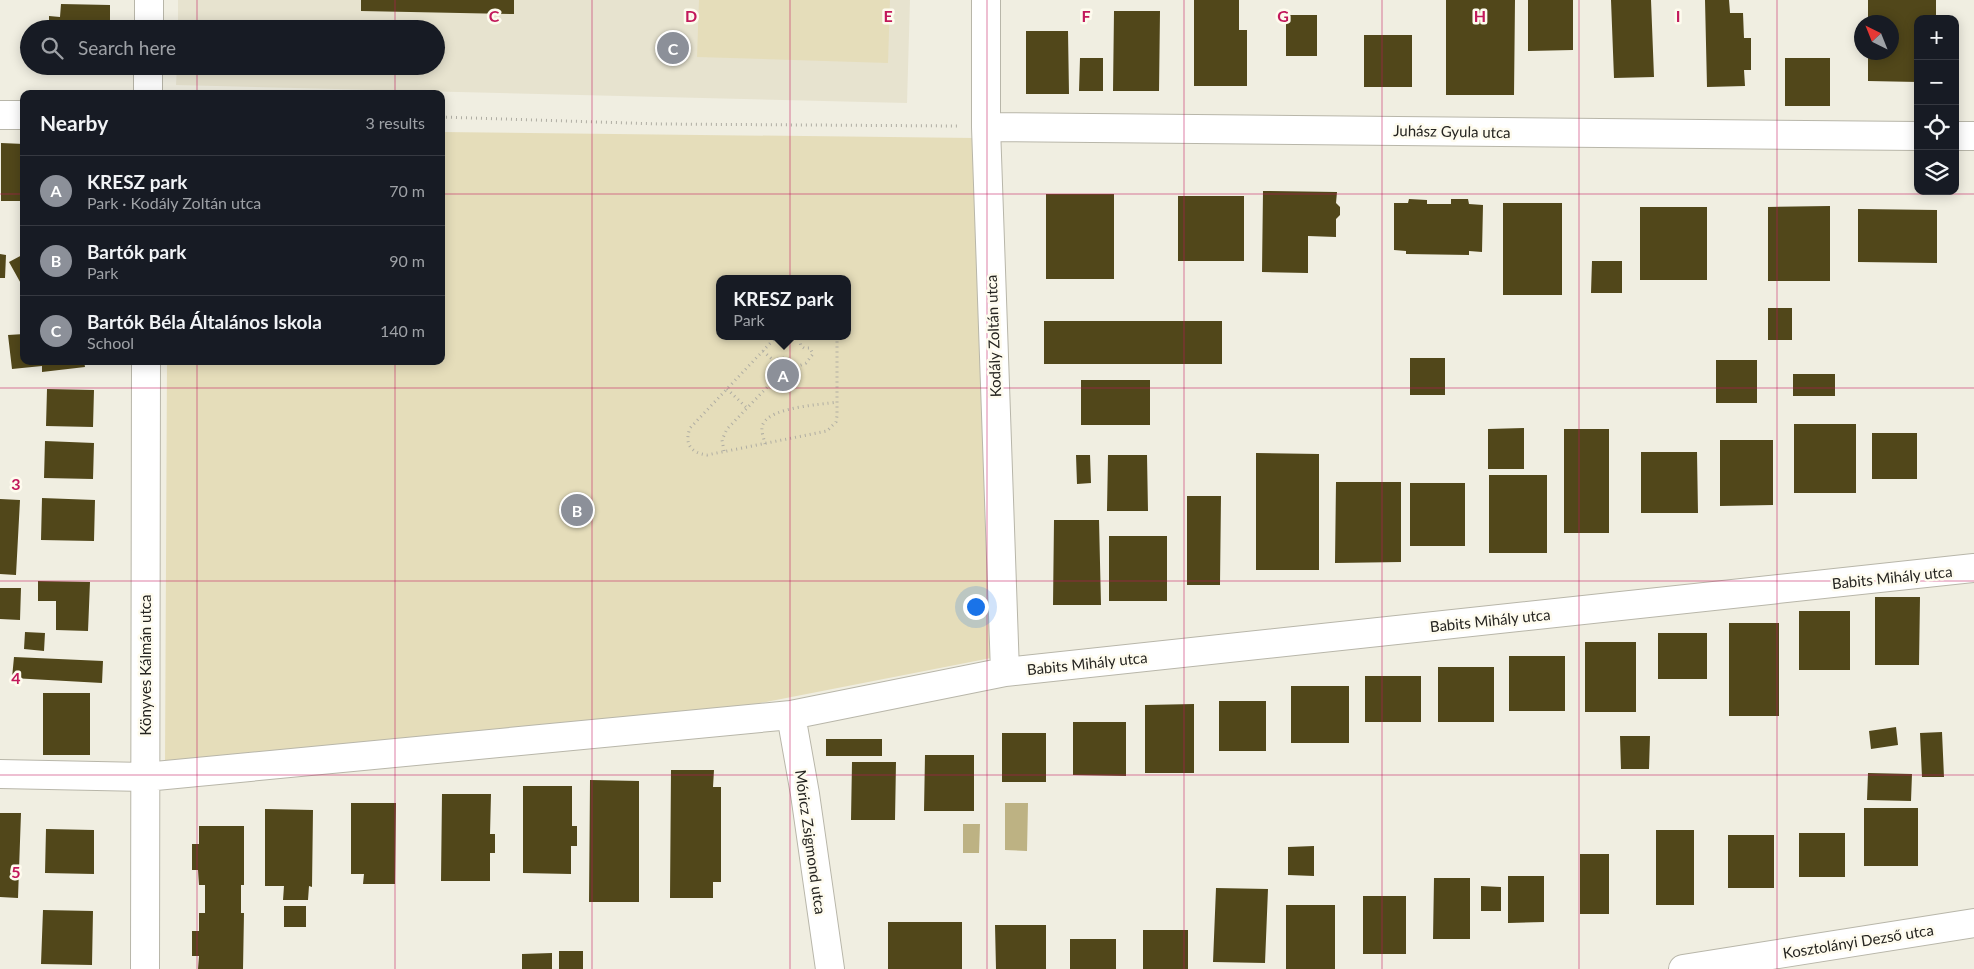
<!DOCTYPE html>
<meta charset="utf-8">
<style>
body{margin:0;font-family:Lato,sans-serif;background:#20242c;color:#f1f3f6}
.controls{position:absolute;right:15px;top:15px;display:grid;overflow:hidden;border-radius:10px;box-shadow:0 2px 12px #0003}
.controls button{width:45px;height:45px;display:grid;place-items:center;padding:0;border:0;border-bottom:1px solid #363941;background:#171b24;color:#f1f3f6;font:25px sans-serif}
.compass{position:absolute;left:1854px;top:15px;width:45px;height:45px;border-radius:50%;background:#171b24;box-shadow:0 2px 12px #0003;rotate:317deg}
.you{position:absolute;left:975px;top:606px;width:18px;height:18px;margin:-12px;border:4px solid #fff;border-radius:50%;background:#1a73e8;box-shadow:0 0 0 8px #1a73e833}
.badge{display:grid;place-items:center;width:32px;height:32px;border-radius:50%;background:#8c9099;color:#fff;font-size:16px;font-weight:700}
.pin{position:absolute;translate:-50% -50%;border:2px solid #fff;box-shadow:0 1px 5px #0006}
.popup{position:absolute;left:716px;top:275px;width:135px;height:65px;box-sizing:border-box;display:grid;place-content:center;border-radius:10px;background:#171b24;filter:drop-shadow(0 1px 4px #0005);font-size:16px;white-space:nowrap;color:#9ea1a6}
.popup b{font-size:19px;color:#f1f3f6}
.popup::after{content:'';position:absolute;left:50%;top:100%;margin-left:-10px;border:10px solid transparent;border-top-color:#171b24}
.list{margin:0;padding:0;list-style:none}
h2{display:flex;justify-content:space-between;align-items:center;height:65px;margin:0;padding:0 20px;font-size:21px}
h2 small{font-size:16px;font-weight:400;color:#9ea1a6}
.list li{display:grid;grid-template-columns:32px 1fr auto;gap:15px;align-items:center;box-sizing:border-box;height:70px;padding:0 20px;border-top:1px solid #363941}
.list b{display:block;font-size:19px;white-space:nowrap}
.list p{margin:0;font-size:16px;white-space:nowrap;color:#9ea1a6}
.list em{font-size:16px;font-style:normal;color:#9ea1a6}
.icon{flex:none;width:28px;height:28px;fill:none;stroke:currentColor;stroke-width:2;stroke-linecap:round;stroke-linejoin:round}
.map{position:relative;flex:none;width:1974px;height:969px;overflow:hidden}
.search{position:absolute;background:#171b24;box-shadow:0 2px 12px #0003;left:20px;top:20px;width:425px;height:55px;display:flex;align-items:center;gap:12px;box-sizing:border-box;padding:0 18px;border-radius:28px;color:#9ea1a6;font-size:19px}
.panel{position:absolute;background:#171b24;box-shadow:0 2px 12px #0003;left:20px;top:90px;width:425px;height:275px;border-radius:10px}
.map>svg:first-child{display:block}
</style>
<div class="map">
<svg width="1974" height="969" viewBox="0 0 1974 969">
<rect width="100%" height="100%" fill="#f0eee1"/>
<!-- built -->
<path fill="#e7e3cf" d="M178,0H910L907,103L176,85L177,66H436V29H178Z"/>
<!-- green -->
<path fill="#e5ddba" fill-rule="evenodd" d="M699,0H890L888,63L697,57Z
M441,132L975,138L991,658L740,707L165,765L167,361H441ZM719,279H847V336H719Z"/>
<!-- water -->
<path fill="#bdb283" d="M1005,803H1028L1027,851L1005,850Z
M963,824H980L979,853H963Z"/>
<!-- building -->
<path fill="#51471a" d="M361,0H514V14L361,11Z
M1194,0H1239V30H1247V86H1194Z
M1446,0H1515L1514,95H1446Z
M1528,0H1573V50L1528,51Z
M1611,0H1651L1654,77L1614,78Z
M1705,0H1729L1730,13H1743L1744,38H1751V70H1744L1745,86L1707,87Z
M1868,0H1936V19H1918V82L1868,81V52H1892V22H1868Z
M61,4L110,5V29H49V16L60,17Z
M1114,11H1160L1159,91H1113Z
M1286,15H1317V56H1286Z
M1026,31H1068L1069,94H1026Z
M1364,35H1412V87H1364Z
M1080,58H1103V91H1079Z
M1785,58H1830V106H1785Z
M1,143L24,144V229H20V201H1Z
M1263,191L1337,192L1336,203L1340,207V215L1336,219V237L1308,236V273L1262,272Z
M1046,194H1114V279H1046Z
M1178,196H1244V261H1178Z
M1409,199L1427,200V204H1451V199H1468L1469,204L1483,205L1482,252L1469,251V255L1406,254V251L1394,250V203H1408Z
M1503,203H1562V295H1503Z
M1830,206V281H1768V207Z
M1640,207H1707V280H1640Z
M1858,209L1937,210V263L1858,262Z
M0,254L6,255L5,278H0Z
M24,254V289L9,262Z
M1592,261H1622V293H1591Z
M1768,308H1792V340H1768Z
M1044,321H1222V364H1044Z
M24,334V361H84L85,367L42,372V366L12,369L8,335Z
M1410,358H1445V395H1410Z
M1716,360H1757V403H1716Z
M1793,374H1835V396H1793Z
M1081,380H1150V425H1081Z
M47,389L94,390L93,427L46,426Z
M1794,424H1856V493H1794Z
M1524,428V469H1488V429Z
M1564,429H1609V533H1564Z
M1872,433H1917V479H1872Z
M1720,440H1773V505L1720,506Z
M45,441L94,443L93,479L44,478Z
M1641,452H1697L1698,513H1641Z
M1256,453L1319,454V570H1256Z
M1076,455H1090L1091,483L1077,484Z
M1108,455H1147L1148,511H1107Z
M1489,475H1547V553H1489Z
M1336,482H1401V562L1335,563Z
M1410,483H1465V546H1410Z
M1187,496H1221L1220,585H1187Z
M42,498L95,500L94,541L41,540Z
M0,499L20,500L16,575L0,574Z
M1054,520H1099L1101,605H1053Z
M1109,536H1167V601H1109Z
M38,581L90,582L88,631L56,630V601H38Z
M0,588H21L20,620L0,619Z
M1875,597H1920L1919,665H1875Z
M1799,611H1850V670H1799Z
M1729,623H1779V716H1729Z
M25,632L45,633L44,651L24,649Z
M1658,633H1707V679H1658Z
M1585,642H1636V712H1585Z
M1509,656H1565V711H1509Z
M14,657L103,661L102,683L12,678Z
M1438,667H1494V722H1438Z
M1365,676H1421V722H1365Z
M1291,686H1349V743H1291Z
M43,693H90V755H43Z
M1219,701H1266V751H1219Z
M1194,704V773H1145V705Z
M1073,722H1126V776L1073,775Z
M1896,727L1898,745L1871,749L1869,731Z
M1942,732L1944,777H1922L1920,733Z
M1002,733H1046V782H1002Z
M1620,736H1650L1649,769H1621Z
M826,739H882V756H826Z
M925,755H974V811H924Z
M852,762H896L895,820H851Z
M671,770H714L713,787H721V882H713V898H670Z
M1868,773L1912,774L1911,801L1867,800Z
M590,780L639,781V902H589Z
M523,786H572V826H577V846H571V874L523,873Z
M442,794H491L490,834H495V853H490V881H441Z
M351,803H396L395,884H363L364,874H351Z
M1864,808H1918V866H1864Z
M265,809L313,810L312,887L309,886L308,900H283L284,886H265Z
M0,813H21L18,898L0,897Z
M199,826H244V885H241V913H244L243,969H198L199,956H192V931H199V913H205V885H199L198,870H192V844H199Z
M46,829L94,830V874L45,873Z
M1656,830H1694V905H1656Z
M1799,833H1845V877H1799Z
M1728,835H1774V888H1728Z
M1314,846V876L1288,875V847Z
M1580,854H1609V914H1580Z
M1508,876H1544V922L1508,923Z
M1434,878H1470V939H1433Z
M1481,886L1501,887V911H1481Z
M1216,888L1268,889L1265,963L1213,962Z
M1363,896H1406V954H1363Z
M1286,905H1335V969H1286Z
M284,906H306V927H284Z
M43,910L93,911L92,965L41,964Z
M888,922H962V969H888Z
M995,925H1046V969H996Z
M1143,930H1188V969H1143Z
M1070,939H1116V969H1070Z
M559,951H583V969H559Z
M552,953V969H522V954Z"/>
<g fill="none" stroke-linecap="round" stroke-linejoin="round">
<defs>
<path id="street" d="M986,0V127L1005,672
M149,29V0
M148,94V66
M0,115H24
M986,127L1918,136
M1955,136H1974
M791,715L805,794L830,969
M0,774L145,777L791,715L1005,672L1974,568
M145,969L146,361
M1683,969L1974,923"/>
</defs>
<!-- street casing -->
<use href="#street" stroke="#b8b6a9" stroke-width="30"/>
<!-- path -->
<path stroke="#afada3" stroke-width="3" stroke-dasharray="1 4" stroke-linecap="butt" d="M441,117L660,124L958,126
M777,336L690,428C684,444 691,453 707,455L827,431L836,422L837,416V336
M763,351L774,361
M770 371a13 13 0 1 1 26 0a13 13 0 1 1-26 0Z
M796,367L806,363L813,354L810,348H804L801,346L799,339L801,336
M727,389L747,408
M765,444C764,438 760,430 763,424C771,407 819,405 837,402
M724,451L722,440L727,429L774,380"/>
<!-- street -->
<use href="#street" stroke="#fff" stroke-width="28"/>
</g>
<!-- grid -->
<path fill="none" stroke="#c2185b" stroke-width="1" stroke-opacity="0.55" d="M197,0V29M395,0V29M592,0V969M790,0V969M987,0V969M1184,0V969M1382,0V969M1579,0V969M1777,0V969M197,66V94M395,66V94M0,194H24M441,194H1974M197,361V969M395,361V969M0,388H1974M0,581H1974M0,775H1974"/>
<g text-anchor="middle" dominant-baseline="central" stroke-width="5" stroke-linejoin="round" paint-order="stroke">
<!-- street labels -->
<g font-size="15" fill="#252420" stroke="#fefbee">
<text transform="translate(1452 131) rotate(1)">Juhász Gyula utca</text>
<text transform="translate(993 336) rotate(-92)">Kodály Zoltán utca</text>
<text transform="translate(1892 577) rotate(-6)">Babits Mihály utca</text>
<text transform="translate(1490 620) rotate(-6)">Babits Mihály utca</text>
<text transform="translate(1087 663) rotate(-6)">Babits Mihály utca</text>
<text transform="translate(145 665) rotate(-90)">Könyves Kálmán utca</text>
<text transform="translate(811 842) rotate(82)">Móricz Zsigmond utca</text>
<text transform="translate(1858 941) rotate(-9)">Kosztolányi Dezső utca</text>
</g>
</g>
<g font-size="16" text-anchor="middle" font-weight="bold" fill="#c2185b" stroke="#fefbee" stroke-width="5" stroke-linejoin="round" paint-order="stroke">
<text x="494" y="22">C</text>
<text x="691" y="22">D</text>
<text x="888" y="22">E</text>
<text x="1086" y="22">F</text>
<text x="1283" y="22">G</text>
<text x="1480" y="22">H</text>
<text x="1678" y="22">I</text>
<text x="16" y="490">3</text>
<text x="16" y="684">4</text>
<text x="16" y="878">5</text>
</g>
</svg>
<div class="controls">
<button>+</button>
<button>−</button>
<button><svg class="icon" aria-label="locate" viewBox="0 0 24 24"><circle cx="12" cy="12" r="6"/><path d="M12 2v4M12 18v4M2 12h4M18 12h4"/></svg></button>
<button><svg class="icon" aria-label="layers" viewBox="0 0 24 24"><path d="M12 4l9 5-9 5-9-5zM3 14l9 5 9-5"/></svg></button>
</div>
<svg class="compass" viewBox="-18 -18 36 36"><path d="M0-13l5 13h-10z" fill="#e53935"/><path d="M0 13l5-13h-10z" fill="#9ea1a6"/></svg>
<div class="you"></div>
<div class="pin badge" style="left:783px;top:375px">A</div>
<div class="popup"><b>KRESZ park</b>Park</div>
<div class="pin badge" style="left:577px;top:510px">B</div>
<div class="pin badge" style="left:673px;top:48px">C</div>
<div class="search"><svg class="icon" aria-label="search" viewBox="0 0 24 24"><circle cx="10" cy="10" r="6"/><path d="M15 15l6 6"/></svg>Search here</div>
<section class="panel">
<h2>Nearby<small>3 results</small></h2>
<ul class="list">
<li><span class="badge">A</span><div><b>KRESZ park</b><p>Park · Kodály Zoltán utca</p></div><em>70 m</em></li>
<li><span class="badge">B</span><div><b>Bartók park</b><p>Park</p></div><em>90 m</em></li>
<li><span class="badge">C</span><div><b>Bartók Béla Általános Iskola</b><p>School</p></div><em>140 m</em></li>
</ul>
</section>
</div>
